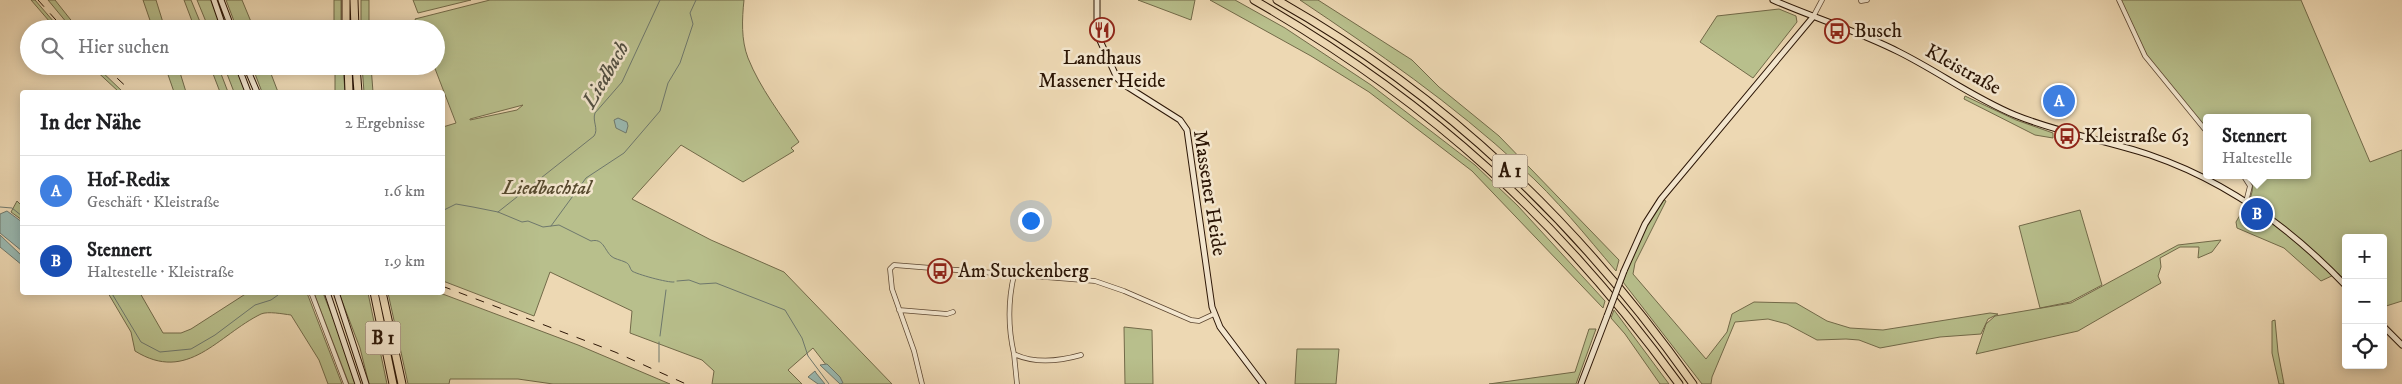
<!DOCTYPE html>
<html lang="de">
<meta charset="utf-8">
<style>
body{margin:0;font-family:"IM FELL DW Pica",serif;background:#f2f2f2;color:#202124}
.controls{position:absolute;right:15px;bottom:15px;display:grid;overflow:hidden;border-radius:5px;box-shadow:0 2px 12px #0003}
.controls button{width:45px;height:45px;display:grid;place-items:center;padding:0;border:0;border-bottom:1px solid #e0e0e0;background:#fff;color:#202124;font:25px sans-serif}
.you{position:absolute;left:1030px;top:220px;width:18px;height:18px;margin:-12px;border:4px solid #fff;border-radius:50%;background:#1a73e8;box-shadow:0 0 0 8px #1a73e833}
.badge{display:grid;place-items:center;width:32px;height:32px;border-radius:50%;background:#ea580c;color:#fff;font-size:16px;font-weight:700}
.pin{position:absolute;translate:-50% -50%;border:2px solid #fff;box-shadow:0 1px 5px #0006}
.popup{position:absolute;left:2203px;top:114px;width:108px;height:65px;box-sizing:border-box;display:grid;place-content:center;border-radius:5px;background:#fff;filter:drop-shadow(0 1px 4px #0005);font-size:16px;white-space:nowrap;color:#757577}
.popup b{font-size:19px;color:#202124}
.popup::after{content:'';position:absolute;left:50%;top:100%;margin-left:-10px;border:10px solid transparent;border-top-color:#fff}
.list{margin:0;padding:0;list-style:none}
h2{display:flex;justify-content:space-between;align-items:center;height:65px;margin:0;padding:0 20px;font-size:21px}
h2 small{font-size:16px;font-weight:400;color:#757577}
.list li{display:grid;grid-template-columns:32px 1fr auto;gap:15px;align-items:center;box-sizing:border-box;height:70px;padding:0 20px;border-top:1px solid #e0e0e0}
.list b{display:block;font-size:19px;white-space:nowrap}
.list p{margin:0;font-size:16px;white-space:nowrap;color:#757577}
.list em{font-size:16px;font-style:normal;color:#757577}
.icon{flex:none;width:28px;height:28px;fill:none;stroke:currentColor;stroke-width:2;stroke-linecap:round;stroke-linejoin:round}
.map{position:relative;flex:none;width:2402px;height:384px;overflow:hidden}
.search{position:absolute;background:#fff;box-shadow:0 2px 12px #0003;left:20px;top:20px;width:425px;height:55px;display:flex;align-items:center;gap:12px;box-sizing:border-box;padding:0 18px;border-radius:28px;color:#757577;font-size:19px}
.panel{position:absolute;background:#fff;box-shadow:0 2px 12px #0003;left:20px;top:90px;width:425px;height:205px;border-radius:5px}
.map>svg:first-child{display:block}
</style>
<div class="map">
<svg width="2402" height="384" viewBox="0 0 2402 384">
<rect width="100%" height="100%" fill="#edd8b3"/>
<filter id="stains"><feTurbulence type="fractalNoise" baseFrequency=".004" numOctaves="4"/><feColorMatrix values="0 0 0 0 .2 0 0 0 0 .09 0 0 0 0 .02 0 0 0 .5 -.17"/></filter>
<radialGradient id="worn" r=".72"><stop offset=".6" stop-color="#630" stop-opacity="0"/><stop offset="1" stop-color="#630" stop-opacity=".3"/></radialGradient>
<!-- green -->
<path fill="#b8bf8c" stroke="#726a49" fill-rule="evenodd" d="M31,0H35L60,29H56Z
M48,0H55L78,29H72Z
M143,0H156L165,29H153Z
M184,0H191L203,29H195Z
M197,0H211L222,29H209Z
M226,0H242L254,29H237Z
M334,0H341V29H334Z
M361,0H369V29H361Z
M413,0H471L418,13Z
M490,0H744C742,19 741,40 748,58C760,88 781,115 799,142L791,148L794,151L743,182L681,145L632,199L711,240L784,272L892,384H841L813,348L788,370L802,384H712L714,371L702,360L630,333L632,311L550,272L534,316L443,281V127L456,123L434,66H436V29H419L415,19ZM523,105L517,110L470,120V119Z
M1138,0H1195L1191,20Z
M1210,0H1235L1285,28L1371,85L1475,165L1518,206L1605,301L1603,308L1472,171L1369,92L1311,56Z
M1300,0H1318L1412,60L1439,87L1499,136L1619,260L1616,271C1586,236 1556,198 1521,167C1453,104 1376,51 1300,0Z
M2119,0H2301L2370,162L2402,150V301L2383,307V238H2346V281L2338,273L2321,281L2284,248L2237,228L2236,222C2244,207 2261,191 2247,175H2307V118H2207V129L2145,55Z
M1779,9L1796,16L1797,22L1753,78L1700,42L1717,16Z
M91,66H96L123,92H119Z
M165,66H178L186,92H174Z
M210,66H218L228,92H220Z
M224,66H236L246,92H234Z
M252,66H268L278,92H262Z
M335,66H343L345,92H335Z
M362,66H371L373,92H364Z
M1965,96L2016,120L2053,133V138L2035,135L1964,99Z
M1662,199L1666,201L1635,263L1633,274L1706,359L1727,332L1732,314L1754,302L1796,303L1827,321L1850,328L1883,330L1990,313L1998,314L1988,319L1981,334L1940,337L1880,348L1859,340L1846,339L1817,340L1787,324L1768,319L1735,322L1712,377L1711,384H1702L1623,282C1633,252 1645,226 1662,199Z
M17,201L22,206V220L11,212Z
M2080,210L2102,285L2070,302L2040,308L2019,226Z
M2221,240L2212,252L2198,258L2199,247H2180L2160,258L2161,267L2158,276L2161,283L2078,331L1976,354L1986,324L1995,316L2071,303L2178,245Z
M108,293H140L163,333H181L191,329L247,293H307L342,384H328L319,360L291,315C283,314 268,311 261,314C218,335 188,384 135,351L131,332Z
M314,293H323L340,336L355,384H349Z
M339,293H368L387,384H369L360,348Z
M388,293H440L578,345L670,384H553L518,379H450L449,384H408Z
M1614,310L1669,384H1660L1625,334L1611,318Z
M2275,320L2278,352L2284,384H2279L2272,353V321Z
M1124,327L1152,330L1153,384H1125Z
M1589,329H1596L1576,384H1489L1575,372Z
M1297,349H1339L1336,384H1295Z"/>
<!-- water -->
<path fill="#9ab9b1" stroke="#6e786d" d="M618,118L627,122L628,126L626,133L616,128L614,120Z
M7,211L22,222V251L0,233V214Z
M0,235L22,256V265L0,247Z
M827,364L840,377L843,383L840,384L820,365Z
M815,371L816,373L825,384H818L808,377Z"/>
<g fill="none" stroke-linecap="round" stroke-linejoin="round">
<!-- stream -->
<path stroke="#6e786d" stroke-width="1" d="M0,207L12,208L22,216
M442,211L456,204L473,207L498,212L522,222L528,221L543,227L559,225L591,241C603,238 604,249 611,256C614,259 621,260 625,262C630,264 629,267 632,271C636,274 668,283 674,282
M498,212L594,136C599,129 592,121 595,113L622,82L660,0
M551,226L586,178L624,153L660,111L668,83L680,63L693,24L690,13L696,0
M677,281L689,280L700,284L716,283L785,310L802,338L808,356L829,384
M111,292L141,342L160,352L191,349L215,335L255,305L271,300L278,295
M660,336L666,290
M659,362V342"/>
<defs>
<path id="street" d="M2119,0L2145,56L2207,132
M1861,1L1867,0
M1813,17L1822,0
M2243,175L2250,186L2246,202
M1014,275C1008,301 1008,328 1014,354C1035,364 1060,361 1081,355
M311,292L346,384
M899,310L947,314L953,312
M1014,354L1017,384
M922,384L914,351L892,289L890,269L894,265L1095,281L1124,291L1191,320L1199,321L1214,314"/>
<path id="secondary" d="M214,0L224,29
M221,0L232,29
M1097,0V34L1117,78L1123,84L1180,120L1187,130L1212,307L1220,327L1263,384
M1773,0C1814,18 1858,31 1899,52C1939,72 1974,98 2015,115C2059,133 2105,140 2150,155C2226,181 2291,228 2346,286
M238,66L248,92
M246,66L257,92
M1624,271L1645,224L1661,199L1813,17
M327,292L358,384
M336,292L366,384
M2383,326L2402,345
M1581,384L1607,316"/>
<path id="highway" d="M354,0L355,29
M1254,0C1430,101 1560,220 1679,384
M1277,0C1447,96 1581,226 1693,384
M346,29V0
M348,66L349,92
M356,66L358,92
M374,292L393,384
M382,292L402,384"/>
</defs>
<!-- street casing -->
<use href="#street" stroke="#5c4631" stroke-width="5.5"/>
<!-- secondary casing -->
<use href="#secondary" stroke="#2c1606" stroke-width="7"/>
<!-- highway casing -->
<use href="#highway" stroke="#2c1606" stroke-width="9"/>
<!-- street -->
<use href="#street" stroke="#f3e6ce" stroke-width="4"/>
<!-- secondary -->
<use href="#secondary" stroke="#f3e6ce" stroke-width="5"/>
<!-- highway -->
<use href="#highway" stroke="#edd8b3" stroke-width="7"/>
<!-- rail -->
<path stroke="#2c1606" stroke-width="1" stroke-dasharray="9 9" stroke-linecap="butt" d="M38,0L64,29
M104,66L132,92
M442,286L615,352L686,384"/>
<defs>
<path id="secondary-bridge" d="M1607,316L1624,271"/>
</defs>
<!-- secondary-bridge casing -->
<use href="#secondary-bridge" stroke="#2c1606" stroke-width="7" stroke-linecap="butt"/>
<!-- secondary-bridge -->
<use href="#secondary-bridge" stroke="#f3e6ce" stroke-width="5"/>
</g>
<!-- icons -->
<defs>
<symbol id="restaurant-ring" viewBox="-11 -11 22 22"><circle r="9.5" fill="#f3e6ce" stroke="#8f2418" stroke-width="1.5"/><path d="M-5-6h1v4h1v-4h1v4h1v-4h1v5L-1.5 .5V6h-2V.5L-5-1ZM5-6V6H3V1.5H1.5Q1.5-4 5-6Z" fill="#8f2418"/></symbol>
<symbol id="bus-ring" viewBox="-11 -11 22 22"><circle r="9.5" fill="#f3e6ce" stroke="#8f2418" stroke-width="1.5"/><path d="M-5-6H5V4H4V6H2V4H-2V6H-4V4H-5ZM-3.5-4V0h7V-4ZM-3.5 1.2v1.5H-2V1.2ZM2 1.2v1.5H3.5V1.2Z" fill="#8f2418"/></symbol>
</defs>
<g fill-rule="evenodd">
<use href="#restaurant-ring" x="1088" y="16" width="28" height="28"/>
<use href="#bus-ring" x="1823" y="17" width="28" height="28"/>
<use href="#bus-ring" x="2053" y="122" width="28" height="28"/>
<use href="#bus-ring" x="926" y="257" width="28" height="28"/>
</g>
<g text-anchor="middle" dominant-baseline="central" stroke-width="5" stroke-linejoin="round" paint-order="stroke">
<!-- shield labels -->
<g fill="#f3e6ce" stroke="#685442" stroke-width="1">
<rect x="1492.5" y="154.5" width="35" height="33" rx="4"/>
<rect x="365.5" y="321.5" width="35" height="33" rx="4"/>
</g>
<g font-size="19" font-weight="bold" fill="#2c1606">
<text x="1510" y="171">A 1</text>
<text x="383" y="338">B 1</text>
</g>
<!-- poi labels -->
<g font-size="20" fill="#2c1606" stroke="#f3e6ce" text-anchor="start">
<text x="1854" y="31">Busch</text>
<text x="1102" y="58" text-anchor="middle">Landhaus<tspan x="1102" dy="23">Massener Heide</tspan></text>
<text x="2084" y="136">Kleistraße 63</text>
<text x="958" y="271">Am Stuckenberg</text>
</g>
<!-- street labels -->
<g font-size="20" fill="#2c1606" stroke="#f3e6ce">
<text transform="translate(1963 70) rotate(29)">Kleistraße</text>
<text transform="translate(1209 193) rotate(81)">Massener Heide</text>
</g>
<!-- park labels -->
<g font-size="20" font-style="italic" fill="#56492e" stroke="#f3e6ce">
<text x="547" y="188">Liedbachtal</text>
</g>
<!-- water labels -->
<g font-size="21" font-style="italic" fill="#524f42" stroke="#f3e6ce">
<text transform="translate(606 75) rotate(-60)">Liedbach</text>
</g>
</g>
<rect width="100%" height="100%" filter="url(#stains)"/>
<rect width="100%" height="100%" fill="url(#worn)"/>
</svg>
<div class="controls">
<button>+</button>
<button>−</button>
<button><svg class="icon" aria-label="locate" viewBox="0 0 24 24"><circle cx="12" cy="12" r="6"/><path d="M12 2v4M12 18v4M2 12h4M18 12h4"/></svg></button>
</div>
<div class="you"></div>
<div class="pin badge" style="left:2059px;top:101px;background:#3f7fe0">A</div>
<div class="pin badge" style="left:2257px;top:214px;background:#1a4fb4">B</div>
<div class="popup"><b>Stennert</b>Haltestelle</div>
<div class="search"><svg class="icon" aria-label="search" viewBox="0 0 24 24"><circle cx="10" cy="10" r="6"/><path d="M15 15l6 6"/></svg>Hier suchen</div>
<section class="panel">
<h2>In der Nähe<small>2 Ergebnisse</small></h2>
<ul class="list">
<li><span class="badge" style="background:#3f7fe0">A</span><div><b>Hof-Redix</b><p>Geschäft · Kleistraße</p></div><em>1.6 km</em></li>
<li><span class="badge" style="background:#1a4fb4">B</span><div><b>Stennert</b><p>Haltestelle · Kleistraße</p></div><em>1.9 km</em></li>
</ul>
</section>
</div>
